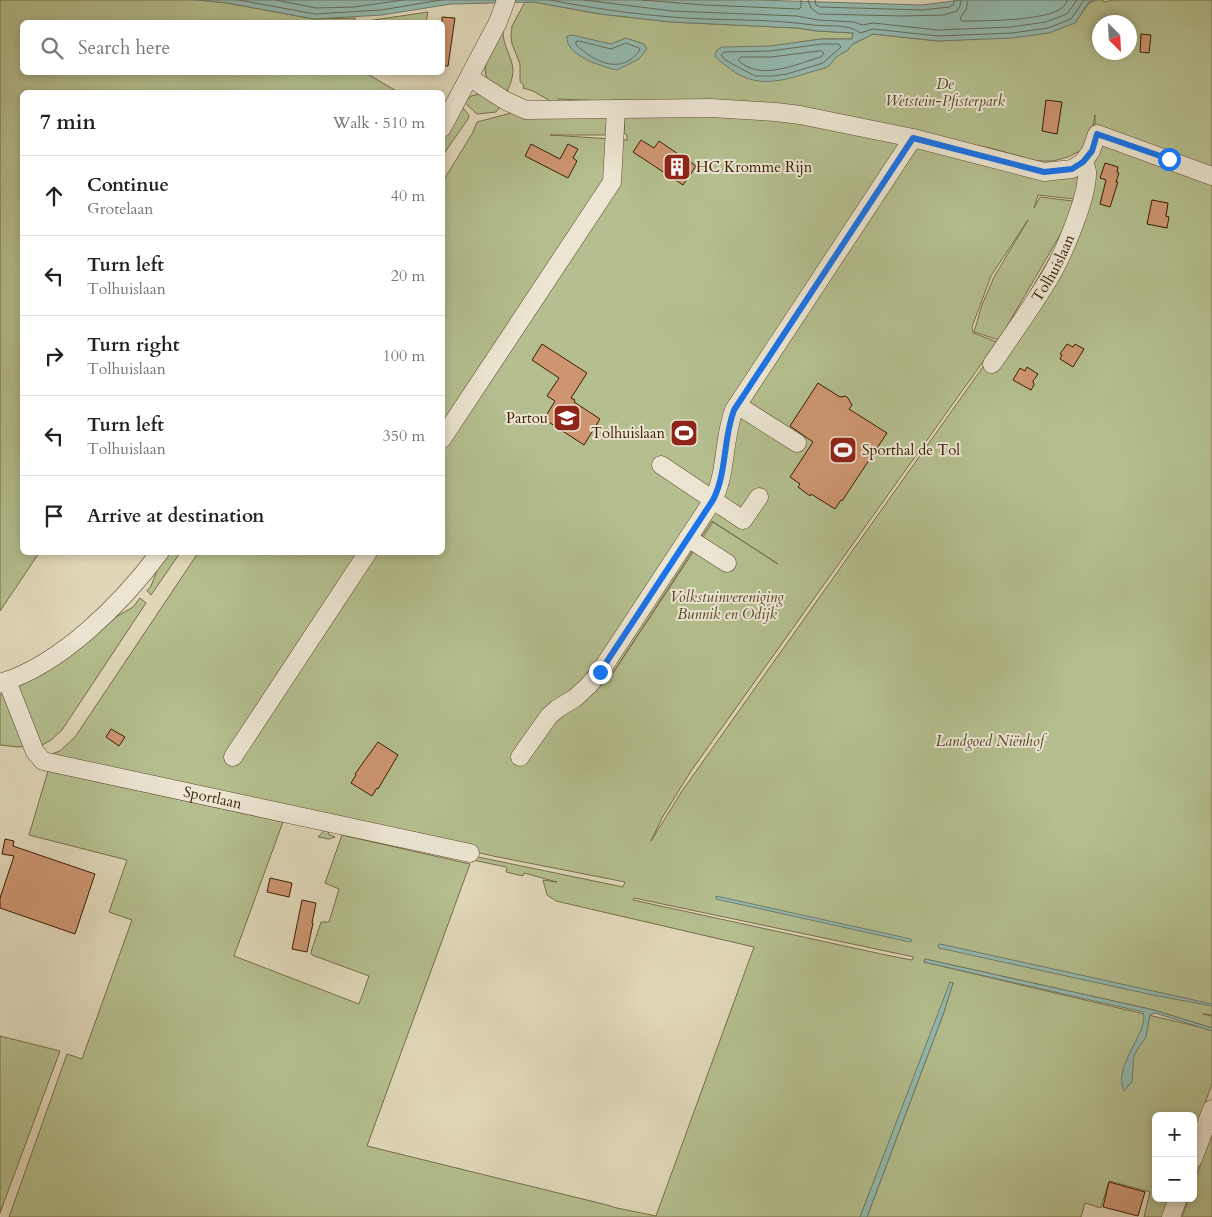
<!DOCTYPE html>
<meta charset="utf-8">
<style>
body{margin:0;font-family:Cardo,serif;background:#f6f6f6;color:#222}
.controls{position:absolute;right:15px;bottom:15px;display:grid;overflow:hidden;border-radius:8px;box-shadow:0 2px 8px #0003}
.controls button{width:45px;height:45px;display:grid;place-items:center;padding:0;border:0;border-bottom:1px solid #e0e0e0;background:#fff;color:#222;font:25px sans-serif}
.compass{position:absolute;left:1092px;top:15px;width:45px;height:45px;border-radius:50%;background:#fff;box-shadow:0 2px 8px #0003;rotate:156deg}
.stop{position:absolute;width:15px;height:15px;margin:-11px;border:4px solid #1a73e8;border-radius:50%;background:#fff}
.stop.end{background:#1a73e8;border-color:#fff;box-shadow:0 1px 5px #0008}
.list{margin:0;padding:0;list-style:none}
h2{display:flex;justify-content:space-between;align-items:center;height:65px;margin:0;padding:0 20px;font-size:21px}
h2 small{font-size:16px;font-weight:400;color:#767676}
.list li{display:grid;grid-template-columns:32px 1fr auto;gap:15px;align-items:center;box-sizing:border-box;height:80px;padding:0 20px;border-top:1px solid #e0e0e0}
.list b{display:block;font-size:19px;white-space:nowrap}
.list p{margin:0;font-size:16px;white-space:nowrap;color:#767676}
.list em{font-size:16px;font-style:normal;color:#767676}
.icon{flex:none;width:28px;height:28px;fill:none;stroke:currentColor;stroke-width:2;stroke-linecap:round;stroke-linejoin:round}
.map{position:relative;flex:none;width:1212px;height:1217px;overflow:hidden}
.search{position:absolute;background:#fff;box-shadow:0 2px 8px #0003;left:20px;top:20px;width:425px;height:55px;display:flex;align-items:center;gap:12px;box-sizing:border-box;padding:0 18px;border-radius:8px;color:#767676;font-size:19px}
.panel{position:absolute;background:#fff;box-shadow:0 2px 8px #0003;left:20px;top:90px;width:425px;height:465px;border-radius:8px}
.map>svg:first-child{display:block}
</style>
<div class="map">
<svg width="1212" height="1217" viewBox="0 0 1212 1217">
<rect width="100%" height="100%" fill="#e0d7b8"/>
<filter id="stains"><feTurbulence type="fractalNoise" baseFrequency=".004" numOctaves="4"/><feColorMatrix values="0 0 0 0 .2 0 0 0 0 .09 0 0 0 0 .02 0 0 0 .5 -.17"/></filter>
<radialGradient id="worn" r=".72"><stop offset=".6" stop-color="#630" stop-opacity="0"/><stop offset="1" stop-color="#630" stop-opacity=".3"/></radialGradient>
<!-- green -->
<path fill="#b4be8e" stroke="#776d48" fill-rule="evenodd" d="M0,0H198L227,3L314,19L355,18V22H22V72L366,73L398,92H204L196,90L194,92H22V552L39,553L0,611Z
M1095,0H1103L1104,2L1113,0H1212V1015L1203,1014L1212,1016V1028L1154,1010L925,959L924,962L1212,1030V1084L1193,1135V1116H1156V1198H1170L1163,1217H1144L1150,1192L1109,1181L1101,1208L1085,1203L1081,1217H867L944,1012L953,983L952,982L860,1217H9L67,1054L82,1059L132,920L109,912L127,860L29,835L48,771L283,822L234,956L359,1004L369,976L312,955L311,952L321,922H329L339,889L325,883L342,835L470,864L367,1146L607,1205L617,1208L656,1216L754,947L556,901L547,895L543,880L557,882L524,873L523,876L506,872L507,869L506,867L330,830L328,834L335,837L329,839L318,837L328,826L623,887L625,882L493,856L49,755L60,751L75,737L198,553L442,552L443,181L472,134L477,122L515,112L611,113L612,130L605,135H550L627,140V135L624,133L625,114L787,119L918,145L1081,173L1074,199L1038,195L1034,208L1040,197L1073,201L1067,223L999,340L974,332L982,305L994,277L1028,220L991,276L972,327L973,333L997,342L691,771L662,818L651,841L682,791L1002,340L1070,223L1095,136V115L1091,138L1082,150L1068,157L1053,161H1037L990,148L779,108L558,99L559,106L533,91L523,88L524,86L520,81V64L512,44L511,36L512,26L525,2H535L600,14L671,22L797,28L817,31L853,33L852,39H821L794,43L853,44L873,34L938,41L976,39L1075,23L1089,3ZM1100,22H1130V52H1100ZM712,521L778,564L713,522L613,673ZM634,898L914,957L912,960L886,955L633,900Z
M428,12L426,22H360Z
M503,31C503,47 512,56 513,70C513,79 509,87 506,94L487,80L485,70L486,64Z
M479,94L501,106L496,112L477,114L464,102L471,96Z
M462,107L469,115L468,119L443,155V139Z
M168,553H180L151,595L147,591L151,586L160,563Z
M140,598L146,603L62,730L51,740L37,748L16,694L19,685L109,621L133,607Z
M7,692L28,746L18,747L0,745V695Z
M0,1036L60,1051L0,1213Z
M1212,1133V1217H1182L1189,1198H1193V1185Z"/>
<!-- water -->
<path fill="#94bab0" stroke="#707b6b" d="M198,0H756L922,5L961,0H1095L1088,3L1075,23L1049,33L1012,38L938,41L873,34L853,44L848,50L836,57L830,65L825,68C794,76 766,91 736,73C728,67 721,63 715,56L717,50L722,47L770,46L821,39H852L853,33L817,31L797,28L671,22L600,14L534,2L451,4L382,15L314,19L227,3Z
M572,35L611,44L626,38L644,44L647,49L639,59L617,70C603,67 564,55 567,36Z
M716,896L911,939L912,941L910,942L716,899Z
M940,944L1212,1004V1006L1153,995L939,948L938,945Z
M925,959L1154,1010L1212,1028V1031L1155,1013L1150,1015L1146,1037L1137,1050L1134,1056L1132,1082L1124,1091C1112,1066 1150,1031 1143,1012L924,962Z
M950,982L953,983L944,1012L867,1217H860Z"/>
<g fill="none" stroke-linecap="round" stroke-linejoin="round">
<!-- shore -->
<path stroke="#676b5a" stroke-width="1" d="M239,0L315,14L381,10L441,0
M276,0L316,8L354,7L404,0
M550,0C601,10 654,17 706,19C741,20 777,20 813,25C827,27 849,23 860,33L873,29L938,36L1012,33L1048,28L1071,19L1084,0
M584,0L672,11L797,16L818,20L854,22L862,25L873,23L938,30L1011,27L1046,22L1067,14L1077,0
M642,0L705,5L799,9L801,7V0
M808,0L811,8L819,14L902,16L944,15L957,11L960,6L961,0
M815,0L816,5L820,7L922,10L950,7L954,4V0
M968,0L966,10L960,18L962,21C983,21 1049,21 1063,7C1065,5 1066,2 1068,0
M579,41L611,49L626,43L639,48L640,50C621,76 595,62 576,45V42Z
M822,44H839L841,47L823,63L787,74L773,76H755L725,60L721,55L724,52L770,51Z
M821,51L824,53L821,57C796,64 760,82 738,60L741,57H771Z"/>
</g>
<!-- building -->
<path fill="#cd9671" stroke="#3a1c03" d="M442,17L455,18L448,66H442Z
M1141,34L1151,35L1149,53L1140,52Z
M1046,100L1062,102L1057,134L1042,131Z
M641,140L654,148L659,141L696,166L683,185L633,152Z
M531,144L560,159L568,144L578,149L573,158L577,161L568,178L525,156Z
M1105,163L1118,167L1117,172L1119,173L1116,182H1118L1110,207L1100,204L1106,180L1100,178Z
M1152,200L1168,203L1166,216L1169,217L1167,228L1147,224Z
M542,344L587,373L571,398L575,400L574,402L600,419L584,445L544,419L555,401L547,396L559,378L532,360Z
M1067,344L1073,347L1075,344L1084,349L1073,367L1060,359L1062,355L1060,354Z
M1027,367L1038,374L1033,381L1034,385L1031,390L1013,380L1020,368L1025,371Z
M818,383L840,397L846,396L848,398L852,405L849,409L887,433L842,501L841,500L835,509L811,494L810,496L798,487L800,484L790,477L813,442L790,426Z
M111,729L125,737L119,746L106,737Z
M378,742L398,755L378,789L377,788L372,796L351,783L356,775L355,774Z
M5,839L14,841L13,846L95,874L75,934L0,908V898L14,856L2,854Z
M270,878L292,883L289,897L267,892Z
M302,900L316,903L312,923H313L307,952L292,949Z
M1109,1182L1145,1192L1138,1216L1103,1207Z"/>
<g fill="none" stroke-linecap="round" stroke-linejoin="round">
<defs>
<g id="minor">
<path d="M470,78L506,101L526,110L711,108L776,112L800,115L913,138L1044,172L1072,169L1083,162L1091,151L1097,134L1212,176"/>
<path d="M442,128L498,22L506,0"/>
<path id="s1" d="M992,364C1012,335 1032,307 1050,277C1063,255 1088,197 1087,172C1087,169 1085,165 1083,162"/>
<path d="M737,405L797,443"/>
<path d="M442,439L612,182L616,109"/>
<path d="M661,465L743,520L759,497"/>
<path d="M688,538L727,563"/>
<path id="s2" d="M7,681L35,752L43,761L470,853"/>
<path d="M0,683C61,665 123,602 160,552"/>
<path d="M233,757L368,552"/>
<path d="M520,757L549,716L557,709L575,698L589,685L600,672L713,500C727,473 723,439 734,410L913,138"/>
<path d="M1193,1159L1212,1109"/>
<path d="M1171,1217L1178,1198"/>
</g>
</defs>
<!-- minor casing -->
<use href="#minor" stroke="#644b30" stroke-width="19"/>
<!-- minor -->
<use href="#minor" stroke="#ebe5d1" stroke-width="18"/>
</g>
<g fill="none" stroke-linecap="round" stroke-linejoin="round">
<!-- route -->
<path stroke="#1a73e8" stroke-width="6" d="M600,672L713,500C727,473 723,439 734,410L913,138L1044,172L1072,169L1083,162L1092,151L1097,134L1169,159"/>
</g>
<!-- icons -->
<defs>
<symbol id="building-square" viewBox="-11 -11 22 22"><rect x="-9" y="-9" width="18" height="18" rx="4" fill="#8f2418" stroke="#ebe5d1"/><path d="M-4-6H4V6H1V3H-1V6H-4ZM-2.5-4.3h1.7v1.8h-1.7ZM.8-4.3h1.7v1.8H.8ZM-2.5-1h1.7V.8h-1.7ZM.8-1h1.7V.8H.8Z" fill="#fff"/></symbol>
<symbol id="school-square" viewBox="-11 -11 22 22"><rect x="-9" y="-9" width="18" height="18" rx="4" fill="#8f2418" stroke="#ebe5d1"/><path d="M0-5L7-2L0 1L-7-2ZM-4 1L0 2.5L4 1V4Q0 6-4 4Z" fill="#fff"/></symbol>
<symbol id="stadium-square" viewBox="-11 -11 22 22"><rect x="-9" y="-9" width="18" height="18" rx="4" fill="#8f2418" stroke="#ebe5d1"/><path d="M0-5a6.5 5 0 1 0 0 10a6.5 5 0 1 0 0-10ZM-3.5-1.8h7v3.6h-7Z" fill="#fff"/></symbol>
</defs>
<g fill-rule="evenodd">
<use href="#building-square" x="661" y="151" width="32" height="32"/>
<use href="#school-square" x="551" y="402" width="32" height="32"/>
<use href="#stadium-square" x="668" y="417" width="32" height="32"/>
<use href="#stadium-square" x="827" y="434" width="32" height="32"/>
</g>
<g text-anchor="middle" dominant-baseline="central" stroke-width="4" stroke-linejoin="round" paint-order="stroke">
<!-- park labels -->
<g font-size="15" font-style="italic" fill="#584426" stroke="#ebe5d1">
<text x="945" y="84">De<tspan x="945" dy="17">Wetstein-Pfisterpark</tspan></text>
<text x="727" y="597">Volkstuinvereniging<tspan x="727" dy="17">Bunnik en Odijk</tspan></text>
<text x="990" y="741">Landgoed Niënhof</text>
</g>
<!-- poi labels -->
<g font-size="15" fill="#3a1c03" stroke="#ebe5d1" text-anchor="start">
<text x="696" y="167">HC Kromme Rijn</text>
<text x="548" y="418" text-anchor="end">Partou</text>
<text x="665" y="433" text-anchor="end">Tolhuislaan</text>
<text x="862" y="450">Sporthal de Tol</text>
</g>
<!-- street labels -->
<g font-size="15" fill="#3a1c03" stroke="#ebe5d1">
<text stroke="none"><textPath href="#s1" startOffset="114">Tolhuislaan</textPath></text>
<text stroke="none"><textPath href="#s2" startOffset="262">Sportlaan</textPath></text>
</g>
</g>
<rect width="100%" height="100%" filter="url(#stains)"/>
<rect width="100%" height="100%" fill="url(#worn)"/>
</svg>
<div class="controls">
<button>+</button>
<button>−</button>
</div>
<svg class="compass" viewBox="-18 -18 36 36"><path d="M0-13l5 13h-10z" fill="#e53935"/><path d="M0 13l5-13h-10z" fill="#767676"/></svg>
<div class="stop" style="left:1169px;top:159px"></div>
<div class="stop end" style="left:600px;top:672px"></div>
<div class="search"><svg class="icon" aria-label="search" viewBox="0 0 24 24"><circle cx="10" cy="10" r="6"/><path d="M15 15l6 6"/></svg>Search here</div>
<section class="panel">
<h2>7 min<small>Walk · 510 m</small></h2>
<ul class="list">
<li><svg class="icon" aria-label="ahead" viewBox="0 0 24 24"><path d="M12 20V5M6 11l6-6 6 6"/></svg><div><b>Continue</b><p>Grotelaan</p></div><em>40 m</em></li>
<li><svg class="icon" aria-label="left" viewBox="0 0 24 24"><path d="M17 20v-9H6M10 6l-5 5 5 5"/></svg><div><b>Turn left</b><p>Tolhuislaan</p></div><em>20 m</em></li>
<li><svg class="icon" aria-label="right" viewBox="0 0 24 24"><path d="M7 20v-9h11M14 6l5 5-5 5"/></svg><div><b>Turn right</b><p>Tolhuislaan</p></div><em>100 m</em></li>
<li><svg class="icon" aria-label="left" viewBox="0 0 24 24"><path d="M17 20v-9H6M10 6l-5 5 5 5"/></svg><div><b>Turn left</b><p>Tolhuislaan</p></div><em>350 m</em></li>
<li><svg class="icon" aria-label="arrive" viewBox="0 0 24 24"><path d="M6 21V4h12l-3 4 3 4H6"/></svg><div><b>Arrive at destination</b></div></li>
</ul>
</section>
</div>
